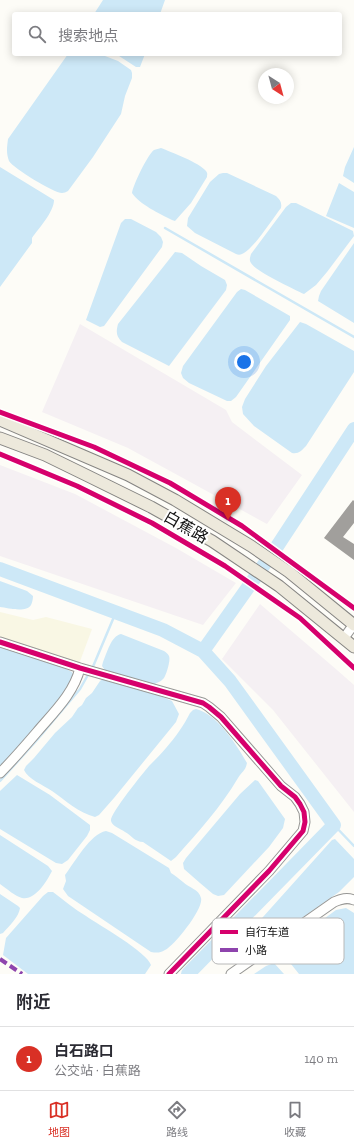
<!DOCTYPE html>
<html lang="zh">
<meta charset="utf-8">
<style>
body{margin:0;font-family:"Zilla Slab","Noto Sans SC",serif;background:#f7f7f7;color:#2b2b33}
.compass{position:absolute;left:258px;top:68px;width:36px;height:36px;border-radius:50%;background:#fff;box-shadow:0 2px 10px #0003;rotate:144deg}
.you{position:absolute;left:244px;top:362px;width:14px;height:14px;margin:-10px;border:3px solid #fff;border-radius:50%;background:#1a73e8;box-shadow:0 0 0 6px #1a73e833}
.badge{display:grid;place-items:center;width:26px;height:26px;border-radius:50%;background:#d93025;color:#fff;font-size:13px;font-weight:700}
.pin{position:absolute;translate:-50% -33px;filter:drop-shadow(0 1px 2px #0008)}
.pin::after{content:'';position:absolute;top:21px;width:14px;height:12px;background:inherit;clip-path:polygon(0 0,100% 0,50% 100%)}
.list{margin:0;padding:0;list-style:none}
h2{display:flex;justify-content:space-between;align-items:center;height:52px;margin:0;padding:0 16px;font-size:17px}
h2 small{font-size:13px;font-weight:400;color:#7c7c81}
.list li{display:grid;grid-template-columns:26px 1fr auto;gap:12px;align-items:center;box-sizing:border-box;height:64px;padding:0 16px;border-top:1px solid #e1e1e2}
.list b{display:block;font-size:15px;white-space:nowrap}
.list p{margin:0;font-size:13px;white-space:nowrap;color:#7c7c81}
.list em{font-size:13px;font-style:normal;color:#7c7c81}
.icon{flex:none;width:22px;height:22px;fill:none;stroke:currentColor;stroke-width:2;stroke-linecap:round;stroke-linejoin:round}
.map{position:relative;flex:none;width:354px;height:974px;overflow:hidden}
.search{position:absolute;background:#fff;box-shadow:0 2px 10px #0003;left:12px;right:12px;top:12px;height:44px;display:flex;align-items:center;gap:10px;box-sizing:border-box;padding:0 14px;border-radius:4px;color:#7c7c81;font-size:15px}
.sheet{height:116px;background:#fff}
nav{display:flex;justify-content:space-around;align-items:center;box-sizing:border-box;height:56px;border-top:1px solid #e1e1e2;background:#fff;font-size:11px;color:#7c7c81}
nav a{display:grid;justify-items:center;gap:2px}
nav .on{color:#d93025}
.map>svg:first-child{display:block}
</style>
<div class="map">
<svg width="354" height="974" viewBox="0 0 354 974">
<rect width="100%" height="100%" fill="#fdfcf7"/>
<!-- industrial -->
<path fill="#f5f0f3" d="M80,324L226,410L232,422L302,475L267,524L128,448L42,412Z
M0,465L75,494L176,548L236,583L203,625L0,556Z
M260,604L337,670L354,685V812L273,710L222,659Z"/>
<!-- farmland -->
<path fill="#f9f7e4" d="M0,612L33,620L46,617L92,629L79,664L0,638Z"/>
<!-- water -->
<path fill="#cde8f7" d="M103,0H165L160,14H94Z
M68,54H102L105,56L118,61L131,70L132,73V78L125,96L121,114L93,157L68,191C66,192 64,193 62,193C54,193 13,168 9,161C6,153 7,147 8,139Z
M116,54H145L140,67H136Z
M354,147V183L343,176L345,167Z
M161,148C171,152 200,163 206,171C208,174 207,174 207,177L191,203L175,221L172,220C160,214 139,204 132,193C133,185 148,154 154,150C156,149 159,149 161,148Z
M0,167L54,200C54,212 39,228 32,238V243L0,287Z
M223,173H227L276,196C280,200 282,202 281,208C273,218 253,250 242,254C240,255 238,255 236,254L195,233L187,226L188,218L210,182L219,174Z
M339,183L354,192V228L326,216Z
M291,203H296L353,231L354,236L327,272L316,285L304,294C294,289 255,271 251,263C249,260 250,258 251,254L286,207Z
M125,219H131L156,232L161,237L163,242L162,247L107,322L104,326L100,327L86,320L121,223Z
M354,243V323L318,301L319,296L321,291Z
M175,252L182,253L201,266L225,280L227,285L226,290L169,366L122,342C116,336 116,332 118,324Z
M241,289L245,290L290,316V320L236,397L231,401H227L189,383L183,378L181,373L183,366L237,292Z
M300,322L306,324L354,351V372L306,446C301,451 299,454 292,453L254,426L243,414L242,407L245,399L266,366Z
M0,581L27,591L33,596C33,599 32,603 31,605C26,613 8,608 0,607Z
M121,634L164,651C166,652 168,654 169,656C171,660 166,675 164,678C161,682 156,683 152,685L106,672L102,666L103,662C107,653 111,636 121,634Z
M0,646L62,667L72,672L73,674V680L68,688L13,754L0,767Z
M103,679L146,690L172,701L179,714L176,722L114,798L99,815L95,817C79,813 65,800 52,791C43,785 28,779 24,770L26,766L34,758L55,733L72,717L78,708L82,705L86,698L92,693L100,681Z
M196,709C217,714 237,745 247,763C245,772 242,771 238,778C221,807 198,832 176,857L171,861L143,842C135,842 131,835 125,832C121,829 112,826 111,821C109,815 143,773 149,766C155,760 161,754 166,748C175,738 184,725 190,713L193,710Z
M17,775L50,795L90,825V830L87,836L68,860L62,864L56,863L0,829V791Z
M255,780L258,781L285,819L283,828L269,847L224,895L218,896L213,894L200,883L184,869L183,863L186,858L240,794Z
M106,831L112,833L169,868L171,873C176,876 179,879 183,882C189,888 199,889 201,898C204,908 175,945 165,950C160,953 157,953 151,952L68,896L63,889L66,881L65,875C75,862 90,834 106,831Z
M0,835L48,866L52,871C47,881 35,901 22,898C15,896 7,889 0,884Z
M335,839L354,859V877L339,892L266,943H263L254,931V927L332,840Z
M48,892H53C64,900 74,909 86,916C99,925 147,952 151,965L145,974H28L3,955L6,938L43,896Z
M0,894L18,906L20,908C19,917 9,926 3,933L0,934Z
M346,908L354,913V974H299L287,959L285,950L291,943L336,910Z
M274,963L284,974H254L266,966Z"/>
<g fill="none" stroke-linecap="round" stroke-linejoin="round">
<!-- stream -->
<path stroke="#cde8f7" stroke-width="2.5" d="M165,228L354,337
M92,669L116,612
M0,781L37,740L80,689L89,673
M334,825L354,846"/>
<!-- river -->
<path stroke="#cde8f7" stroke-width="14" d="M0,569L163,630L203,651L230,681L334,825L188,974
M203,651L278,545L354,429"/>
</g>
<!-- building -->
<path fill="#a19f9c" d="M353,500L354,501V523L343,537L354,544V560L324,538Z"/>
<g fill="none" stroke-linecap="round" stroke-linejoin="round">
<defs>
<path id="minor" d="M344,638L354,624
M0,642L80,668L203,703L209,707L221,717L281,786L295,797L300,804L304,812L305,822L303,831L269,871L169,974
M0,773C13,760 25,746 37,732C54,712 74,693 80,668
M231,974L334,902C341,899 347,897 354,900"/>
<path id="major" d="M0,420L128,475L175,500L251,546L289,572L354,625
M0,438L45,455L88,476L151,507L212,541L279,586L354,647"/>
</defs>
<!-- minor casing -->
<use href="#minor" stroke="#979795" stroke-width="11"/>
<!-- major casing -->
<use href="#major" stroke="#858482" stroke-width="13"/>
<!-- minor -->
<use href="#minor" stroke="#fffffe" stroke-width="9"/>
<!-- major -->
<use href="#major" stroke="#ede9dc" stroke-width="11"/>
<!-- quiet -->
<path stroke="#8e44ad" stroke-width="4" stroke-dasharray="8 4" stroke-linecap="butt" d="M0,959L22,974"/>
<defs>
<path id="cycleway" d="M0,412L94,447L170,483L242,526L354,608
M0,454L77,486L152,523L225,566L300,618L354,668
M0,642L80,668L203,703L209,707L221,717L281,786L295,797L300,804L304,812L305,822L303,831L269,871L169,974"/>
</defs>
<!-- cycleway casing -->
<use href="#cycleway" stroke="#fff" stroke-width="8"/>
<!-- cycleway -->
<use href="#cycleway" stroke="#d6006c" stroke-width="5"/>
</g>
<g text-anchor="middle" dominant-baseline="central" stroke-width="4" stroke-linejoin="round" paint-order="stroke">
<!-- street labels -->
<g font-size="16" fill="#111" stroke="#fff">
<text transform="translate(186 527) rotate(30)">白蕉路</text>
</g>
</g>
<!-- legend -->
<rect x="212" y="918" width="132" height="46" rx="6" fill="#fff" stroke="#b8b8b8" stroke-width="1"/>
<rect x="220" y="930" width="18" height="4" fill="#d6006c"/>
<rect x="220" y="948" width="18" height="4" fill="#8e44ad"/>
<g font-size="11" fill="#111">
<text x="245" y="936">自行车道</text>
<text x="245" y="954">小路</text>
</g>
</svg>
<svg class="compass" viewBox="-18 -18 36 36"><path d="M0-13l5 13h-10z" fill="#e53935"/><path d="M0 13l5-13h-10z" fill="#7c7c81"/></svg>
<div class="you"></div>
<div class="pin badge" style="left:228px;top:520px">1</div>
<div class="search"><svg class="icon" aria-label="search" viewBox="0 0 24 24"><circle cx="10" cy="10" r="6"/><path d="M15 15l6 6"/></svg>搜索地点</div>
</div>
<section class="sheet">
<h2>附近<small></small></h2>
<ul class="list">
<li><span class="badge">1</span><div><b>白石路口</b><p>公交站 · 白蕉路</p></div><em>140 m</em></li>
</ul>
</section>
<nav>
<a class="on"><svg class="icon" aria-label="map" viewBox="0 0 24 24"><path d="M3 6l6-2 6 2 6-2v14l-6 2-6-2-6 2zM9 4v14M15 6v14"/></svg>地图</a>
<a><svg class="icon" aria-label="directions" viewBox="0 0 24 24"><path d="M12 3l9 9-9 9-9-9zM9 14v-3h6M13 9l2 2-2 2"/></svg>路线</a>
<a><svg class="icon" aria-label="saved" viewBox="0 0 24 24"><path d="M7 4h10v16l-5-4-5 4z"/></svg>收藏</a>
</nav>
